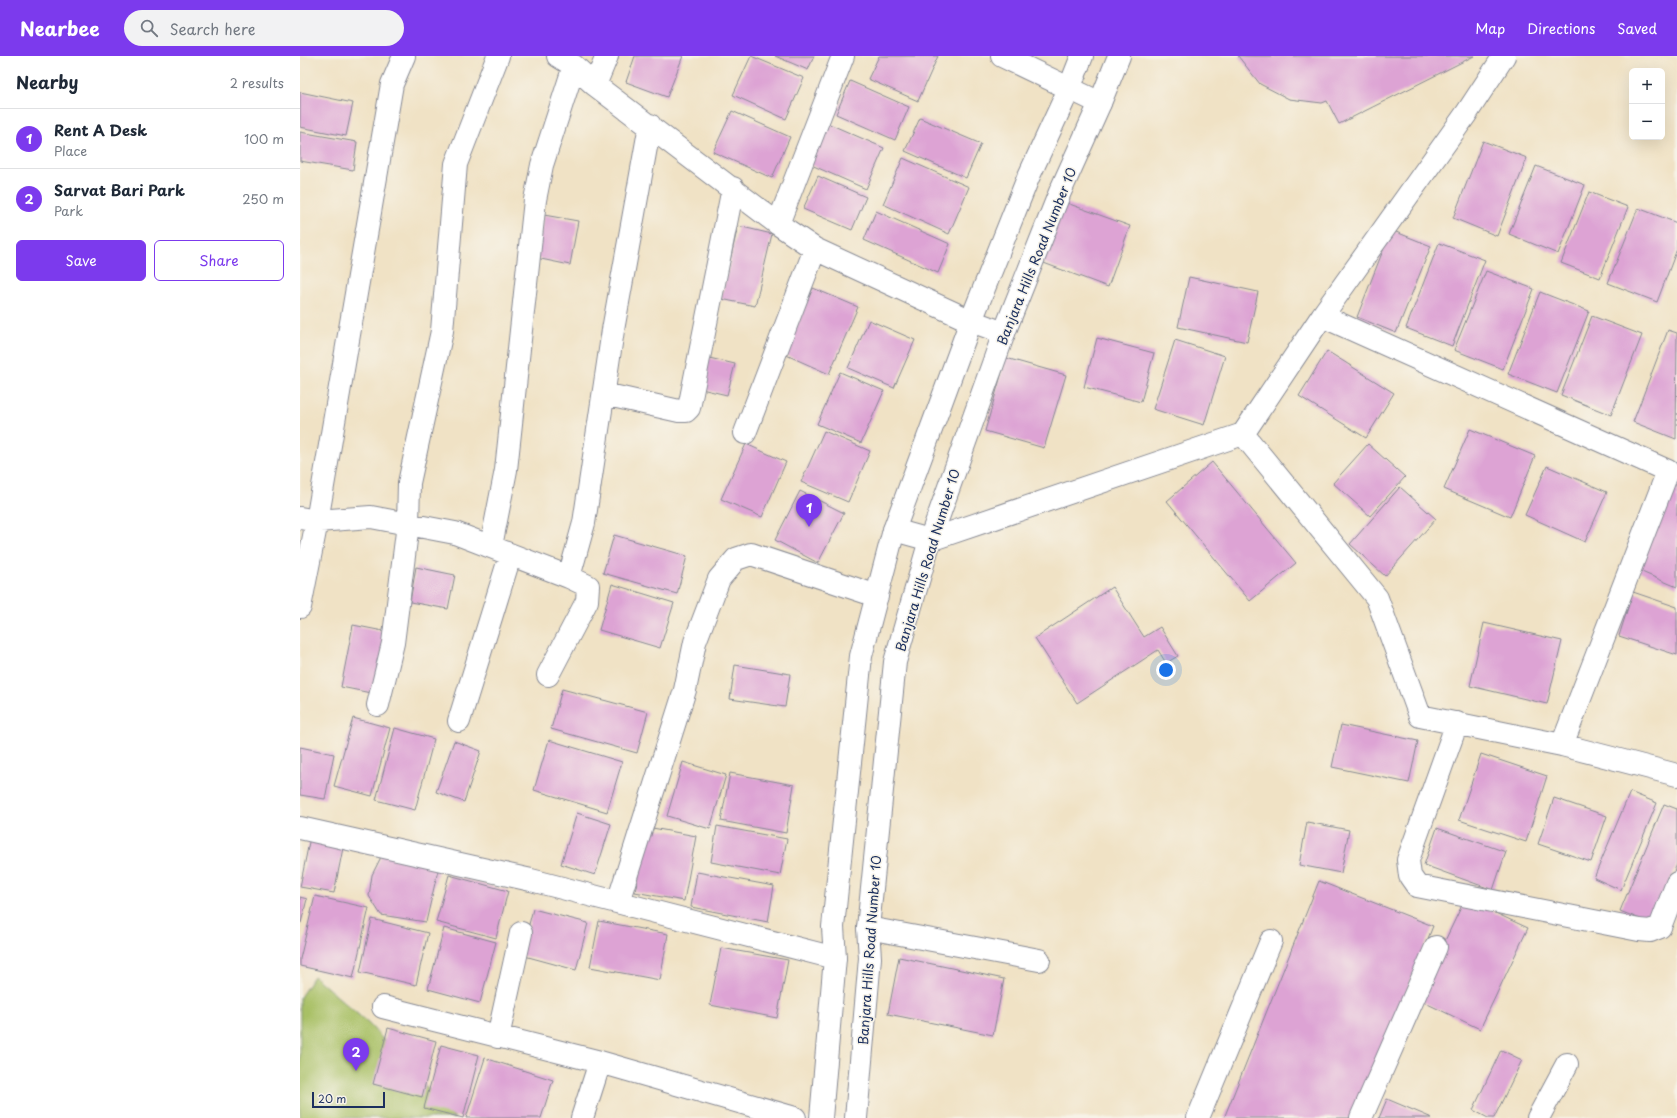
<!DOCTYPE html>
<meta charset="utf-8">
<style>
body{margin:0;font-family:"Playpen Sans",sans-serif;background:#f2f2f3;color:#1f2937}
.controls{position:absolute;right:12px;top:12px;display:grid;overflow:hidden;border-radius:6px;box-shadow:0 4px 16px #0002}
.controls button{width:36px;height:36px;display:grid;place-items:center;padding:0;border:0;border-bottom:1px solid #e0e1e3;background:#fff;color:#1f2937;font:20px sans-serif}
.scale{position:absolute;left:12px;bottom:10px;width:73px;box-sizing:border-box;padding-left:4px;border:2px solid #1b2f5e;border-top:0;font-size:11px;line-height:14px;white-space:nowrap;color:#1b2f5e;-webkit-text-stroke:3px #f7f3e8;paint-order:stroke}
.you{position:absolute;left:866px;top:614px;width:14px;height:14px;margin:-10px;border:3px solid #fff;border-radius:50%;background:#1a73e8;box-shadow:0 0 0 6px #1a73e833}
.badge{display:grid;place-items:center;width:26px;height:26px;border-radius:50%;background:#7c3aed;color:#fff;font-size:13px;font-weight:700}
.pin{position:absolute;translate:-50% -33px;filter:drop-shadow(0 1px 2px #0008)}
.pin::after{content:'';position:absolute;top:21px;width:14px;height:12px;background:inherit;clip-path:polygon(0 0,100% 0,50% 100%)}
.list{margin:0;padding:0;list-style:none}
h2{display:flex;justify-content:space-between;align-items:center;height:52px;margin:0;padding:0 16px;font-size:17px}
h2 small{font-size:13px;font-weight:400;color:#747a83}
.list li{display:grid;grid-template-columns:26px 1fr auto;gap:12px;align-items:center;box-sizing:border-box;height:60px;padding:0 16px;border-top:1px solid #e0e1e3}
.list b{display:block;font-size:15px;white-space:nowrap}
.list p{margin:0;font-size:13px;white-space:nowrap;color:#747a83}
.list em{font-size:13px;font-style:normal;color:#747a83}
.actions{display:flex;gap:8px;padding:12px 16px}
.actions a{flex:1;padding:9px 0;border:1px solid #7c3aed;border-radius:6px;text-align:center;font-size:14px;color:#7c3aed}
.actions .main{background:#7c3aed;color:#fff}
.icon{flex:none;width:22px;height:22px;fill:none;stroke:currentColor;stroke-width:2;stroke-linecap:round;stroke-linejoin:round}
.map{position:relative;flex:none;width:1377px;height:1062px;overflow:hidden}
header{display:flex;align-items:center;gap:24px;box-sizing:border-box;height:56px;padding:0 20px;background:#7c3aed;color:#fff}
header strong{font-size:19px}
nav{display:flex;gap:22px;margin-inline-start:auto;font-size:14px}
.search{width:280px;height:36px;background:#f2f2f3;display:flex;align-items:center;gap:10px;box-sizing:border-box;padding:0 14px;border-radius:22px;color:#747a83;font-size:15px}
main{display:flex}
aside{flex:1;background:#fff}
.map>svg:first-child{display:block}
</style>
<header>
<strong>Nearbee</strong>
<div class="search"><svg class="icon" aria-label="search" viewBox="0 0 24 24"><circle cx="10" cy="10" r="6"/><path d="M15 15l6 6"/></svg>Search here</div>
<nav><a>Map</a><a>Directions</a><a>Saved</a></nav>
</header>
<main>
<aside>
<h2>Nearby<small>2 results</small></h2>
<ul class="list">
<li><span class="badge">1</span><div><b>Rent A Desk</b><p>Place</p></div><em>100 m</em></li>
<li><span class="badge">2</span><div><b>Sarvat Bari Park</b><p>Park</p></div><em>250 m</em></li>
</ul>
<div class="actions"><a class="main">Save</a><a>Share</a></div>
</aside>
<div class="map">
<svg width="1377" height="1062" viewBox="0 0 1377 1062">
<rect width="100%" height="100%" fill="#f7f3e8"/>
<filter id="ink" filterUnits="userSpaceOnUse"><feTurbulence type="fractalNoise" baseFrequency=".025" numOctaves="2"/><feDisplacementMap in="SourceGraphic" scale="8" xChannelSelector="R" yChannelSelector="G"/><feConvolveMatrix kernelMatrix="1 2 1 2 8 2 1 2 1" color-interpolation-filters="sRGB"/></filter>
<filter id="wash" filterUnits="userSpaceOnUse"><feTurbulence type="fractalNoise" baseFrequency=".012" numOctaves="4" result="noise"/><feDisplacementMap in="SourceGraphic" scale="16" xChannelSelector="R" yChannelSelector="G"/><feGaussianBlur stdDeviation="0.9" result="paint"/><feColorMatrix in="noise" values="0 0 0 0 0 0 0 0 0 0 0 0 0 0 0 0 0 1.4 0 .05"/><feComposite in="paint" operator="in"/></filter>
<g filter="url(#wash)">
<rect width="100%" height="100%" fill="#f0e2c5"/>
<!-- green -->
<path fill="#a8c065" stroke="#627862" d="M14,920L69,968L155,1062H0V941Z"/>
<g id="blocks">
<!-- building -->
<path fill="#dda3d4" d="M335,0H383L367,41L326,26Z
M451,0L504,22L486,63L433,39Z
M475,0H514L508,14Z
M579,0H638L618,45L568,23Z
M938,0H1174L1039,68L1027,45L1022,47L989,43L960,28Z
M550,25L609,51L595,84L536,58Z
M0,36L53,47L46,80L0,71Z
M432,55L490,81L472,122L413,96Z
M620,62L681,88L666,122L605,95Z
M527,67L584,92L566,133L509,108Z
M0,76L57,86L53,114L0,105Z
M1183,85L1227,102L1197,180L1153,162Z
M603,102L669,131L649,178L583,148Z
M1236,110L1285,129L1258,198L1209,178Z
M518,120L566,141L552,174L503,153Z
M1289,136L1328,151L1300,222L1261,207Z
M764,146L830,170L808,231L741,206Z
M1338,152L1377,167V193L1357,246L1308,227Z
M576,155L650,188L638,217L564,184Z
M244,159L278,165L270,209L236,202Z
M438,170L472,178L455,250L421,243Z
M1091,174L1131,190L1096,277L1057,261Z
M1139,187L1185,204L1152,290L1106,272Z
M1186,215L1234,233L1203,313L1154,294Z
M889,221L958,236L947,286L878,271Z
M513,232L558,251L529,318L484,298Z
M1240,236L1289,255L1257,337L1208,318Z
M1292,260L1342,279L1311,359L1261,339Z
M569,264L615,284L594,332L548,312Z
M1368,274L1377,277L1376,383L1333,366Z
M797,282L854,297L841,346L784,331Z
M875,284L925,300L904,369L853,353Z
M1027,295L1094,337L1066,382L999,340Z
M405,301L435,308L427,339L397,332Z
M706,302L766,319L744,392L685,375Z
M540,316L584,335L561,387L517,368Z
M1170,373L1235,400L1210,461L1144,433Z
M524,375L570,395L548,446L501,426Z
M446,388L486,406L462,461L421,443Z
M1068,388L1105,421L1070,460L1033,427Z
M912,406L996,507L950,545L867,445Z
M1247,410L1307,436L1285,486L1225,459Z
M1377,416V531L1337,514Z
M1100,431L1136,463L1085,520L1050,488Z
M500,435L544,457L518,507L475,484Z
M314,479L387,500L377,538L303,517Z
M116,511L155,519L148,553L110,546Z
M312,528L374,547L360,592L299,574Z
M812,531L844,581L860,571L878,600L866,607L858,594L777,647L735,582Z
M1333,536L1377,551V599L1319,580Z
M1184,567L1262,585L1247,648L1170,630Z
M53,569L88,576L76,638L41,631Z
M435,609L490,618L485,651L430,643Z
M262,633L348,656L337,697L251,673Z
M53,662L90,672L72,740L34,730Z
M1041,669L1118,685L1109,727L1032,711Z
M95,672L134,683L115,754L76,744Z
M249,684L322,706L307,756L234,734Z
M154,685L181,695L164,746L136,736Z
M0,691L34,698L25,743L0,739Z
M1181,698L1247,720L1226,786L1159,764Z
M383,706L426,719L410,773L367,760Z
M430,717L494,729L486,777L421,765Z
M1330,736L1357,747L1321,834L1294,822Z
M1254,742L1307,760L1291,806L1238,788Z
M1364,748L1377,753V808L1353,868L1320,855Z
M277,757L311,768L295,819L261,808Z
M1007,766L1049,774L1041,817L999,809Z
M417,770L487,783L480,819L411,806Z
M347,771L396,780L384,845L335,836Z
M1137,772L1206,796L1193,834L1124,809Z
M10,781L44,787L34,837L0,831Z
M81,797L139,810L126,866L81,859L69,840L72,819L80,803Z
M397,816L474,830L468,866L391,851Z
M149,819L208,835L196,882L136,866Z
M1019,825L1133,870L1056,1062H924Z
M15,840L69,852L53,922L0,910V903Z
M0,841L7,843L1,867H0Z
M1165,843L1228,872L1180,973L1117,943Z
M233,853L288,867L276,914L221,899Z
M72,863L128,877L116,929L60,916Z
M299,865L368,878L360,924L290,911Z
M144,872L196,886L180,947L128,933Z
M421,892L488,904L477,962L410,949Z
M599,901L704,923L693,979L588,958Z
M88,972L136,985L122,1041L73,1028Z
M141,989L179,999L163,1062L124,1052Z
M1201,994L1222,1004L1194,1062H1188L1173,1054Z
M185,1002L253,1024L241,1062H166Z
M1087,1043L1132,1062H1079Z"/>
</g>
</g>
<g filter="url(#ink)">
<use href="#blocks" fill-opacity="0" stroke="#868892" stroke-width="1"/>
<g fill="none" stroke-linecap="round" stroke-linejoin="round">
<defs>
<path id="minor" d="M258,0L274,10L295,29L478,168L515,193L671,265L704,277
M702,0L800,47
M295,29L307,0
M478,168L543,0
M1022,260L1368,415L1262,689
M304,338L379,355H386L389,352L433,132
M445,377L515,193
M943,378L1077,542L1120,660L1262,689L1377,719
M0,462L17,465L71,461L155,477L269,521L284,467L313,274L350,69
M594,474L630,484L943,378L1022,260L1166,58L1204,0
M191,490L206,414L235,144L242,109L274,10
M0,551L17,465L92,28L104,0
M248,619L287,545L288,530L269,521
M78,649L93,587L108,468L109,427L142,275L156,108L198,0
M159,665L210,500
M1157,667L1108,804L1110,820L1117,830L1339,874L1350,875L1360,871L1377,827
M0,772L231,824L535,902
M318,846L385,634L395,586L419,523L436,503L451,498L577,540
M568,872L739,904
M83,951L300,1006L495,1062
M198,981L221,877
M282,1062L300,1006
M898,1062L971,885
M1061,1062L1136,891
M1238,1062L1267,1008"/>
<path id="secondary" d="M521,1062L535,902L533,871L561,600L594,474L671,265L728,122L769,33L782,0
M556,1062L570,902L568,872L595,606L611,550L630,484L704,277L760,136L800,47L819,0"/>
</defs>
<!-- minor casing -->
<use href="#minor" stroke="#868892" stroke-width="24"/>
<!-- secondary casing -->
<use href="#secondary" stroke="#868892" stroke-width="24"/>
<!-- minor -->
<use href="#minor" stroke="#fff" stroke-width="22"/>
<!-- secondary -->
<use href="#secondary" stroke="#fff" stroke-width="22"/>
</g>
</g>
<g text-anchor="middle" dominant-baseline="central" stroke-width="3" stroke-linejoin="round" paint-order="stroke">
<!-- street labels -->
<g font-size="13" fill="#1b2f5e" stroke="#f7f3e8">
<text transform="translate(736 200) rotate(-68)">Banjara Hills Road Number 10</text>
<text transform="translate(627 504) rotate(-73)">Banjara Hills Road Number 10</text>
<text transform="translate(569 894) rotate(-86)">Banjara Hills Road Number 10</text>
</g>
</g>
</svg>
<div class="controls">
<button>+</button>
<button>−</button>
</div>
<div class="scale">20 m</div>
<div class="you"></div>
<div class="pin badge" style="left:509px;top:471px">1</div>
<div class="pin badge" style="left:56px;top:1015px">2</div>
</div>
</main>
